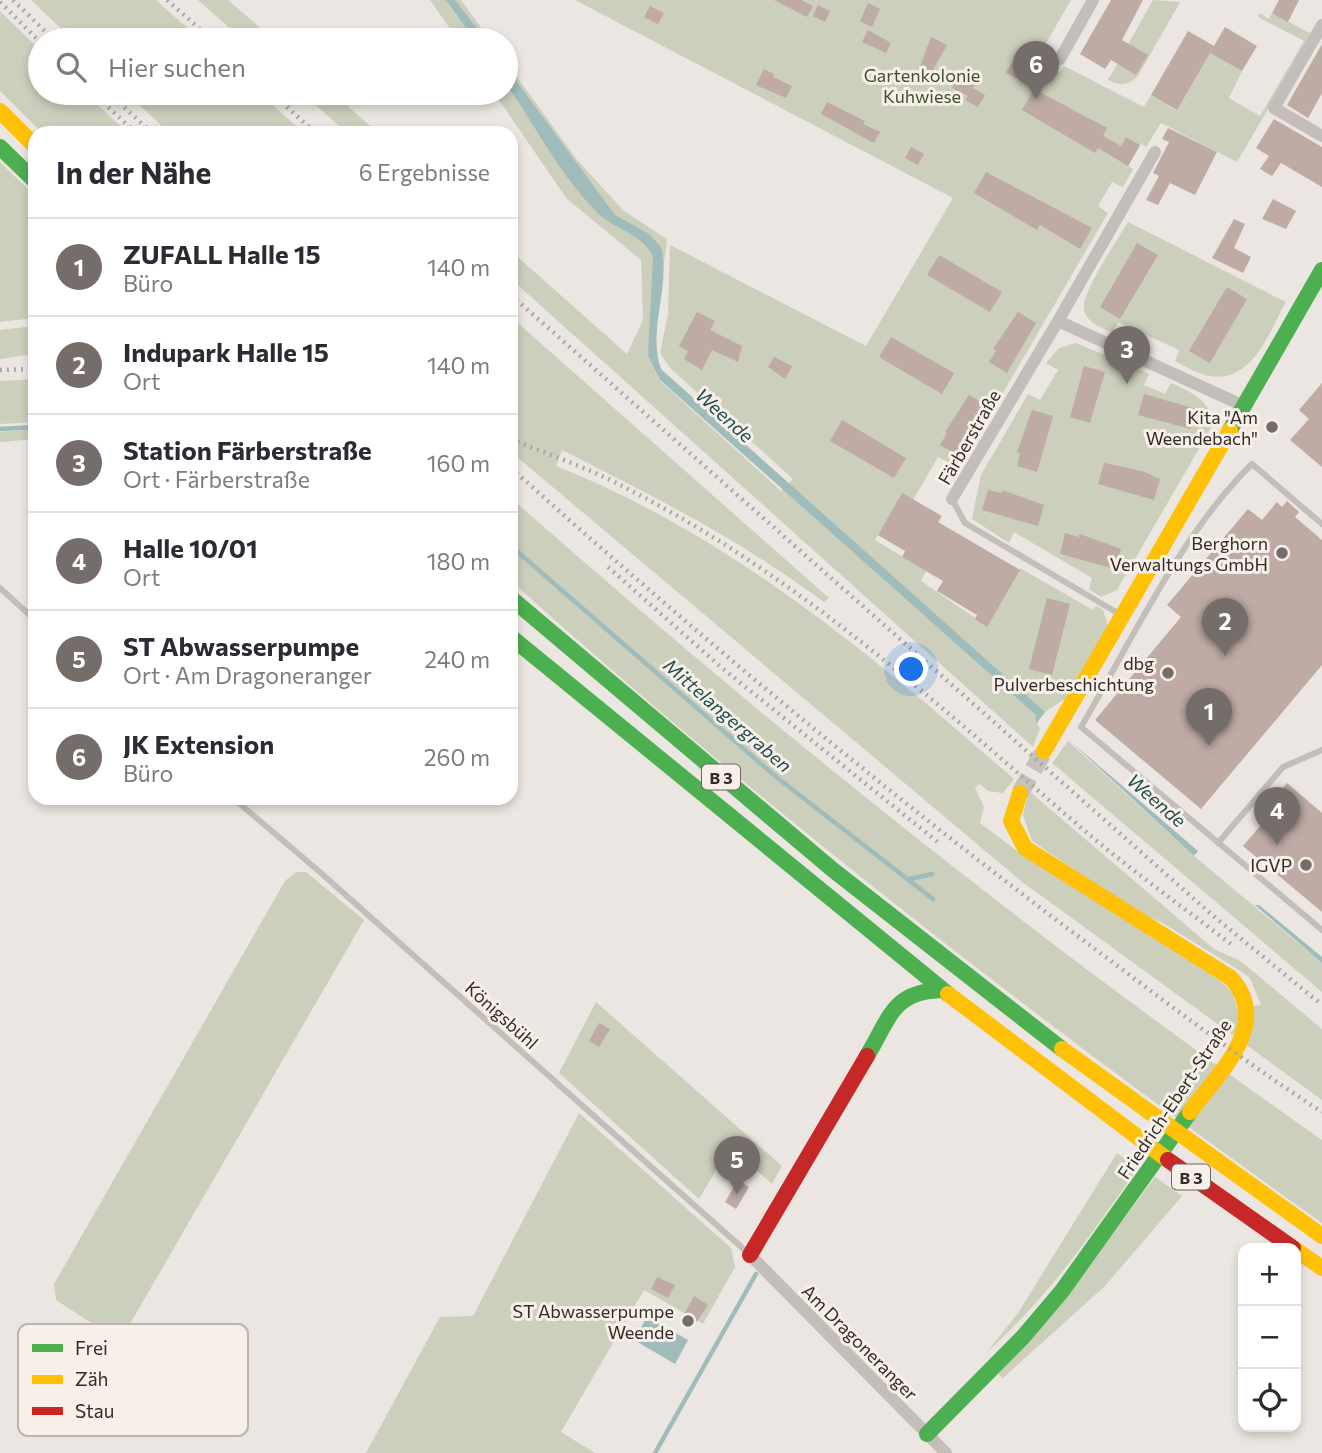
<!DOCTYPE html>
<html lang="de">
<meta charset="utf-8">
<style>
body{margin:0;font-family:Commissioner,sans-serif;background:#f7f7f7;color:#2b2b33}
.controls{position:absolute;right:21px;bottom:21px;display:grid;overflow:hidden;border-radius:14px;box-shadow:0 4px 10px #0003}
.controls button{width:63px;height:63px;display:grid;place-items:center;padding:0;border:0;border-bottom:2px solid #e1e1e2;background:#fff;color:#2b2b33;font:35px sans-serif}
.you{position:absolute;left:912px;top:670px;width:24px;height:24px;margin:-18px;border:5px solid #fff;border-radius:50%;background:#1a73e8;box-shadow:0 0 0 10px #1a73e833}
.badge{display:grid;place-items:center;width:46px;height:46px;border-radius:50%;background:#746d69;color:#fff;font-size:23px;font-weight:700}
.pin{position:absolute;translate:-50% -58px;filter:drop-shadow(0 2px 4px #0008)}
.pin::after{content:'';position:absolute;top:37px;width:24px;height:21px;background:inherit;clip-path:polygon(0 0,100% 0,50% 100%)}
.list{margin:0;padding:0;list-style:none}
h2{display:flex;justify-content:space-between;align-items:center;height:91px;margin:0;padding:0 28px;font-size:30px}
h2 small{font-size:23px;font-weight:400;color:#7c7c81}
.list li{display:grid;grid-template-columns:46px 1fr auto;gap:21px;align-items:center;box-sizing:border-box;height:98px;padding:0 28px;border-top:2px solid #e1e1e2}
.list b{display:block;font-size:26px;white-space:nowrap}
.list p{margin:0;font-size:23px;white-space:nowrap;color:#7c7c81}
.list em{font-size:23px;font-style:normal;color:#7c7c81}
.icon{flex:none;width:38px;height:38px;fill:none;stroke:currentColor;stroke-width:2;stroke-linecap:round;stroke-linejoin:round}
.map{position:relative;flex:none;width:1322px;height:1453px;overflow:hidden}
.search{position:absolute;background:#fff;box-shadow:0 4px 10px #0003;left:28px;top:28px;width:490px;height:77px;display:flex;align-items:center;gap:18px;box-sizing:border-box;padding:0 24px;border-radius:38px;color:#7c7c81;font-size:26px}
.panel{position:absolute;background:#fff;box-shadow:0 4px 10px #0003;left:28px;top:126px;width:490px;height:679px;border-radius:21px}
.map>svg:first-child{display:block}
</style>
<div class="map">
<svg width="1322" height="1453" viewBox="0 0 1322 1453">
<rect width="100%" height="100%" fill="#ebe6e1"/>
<!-- green -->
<path fill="#cccfbc" d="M31,0H156L201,40H73Z
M198,0H228L274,40H243Z
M430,0H461L490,40H458Z
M575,0H1071L1037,59L1060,72L1064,66L1144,107L1151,95L1176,110L1210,53L1242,71L1229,98L1260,116L1304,41L1258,17L1260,13L1269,19L1272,13L1312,34L1237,162L1161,123L1146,147L1141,144L1128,166L1133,169L1123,187L1112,182L1098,206L1108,213L959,468L938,457L913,500L902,494L875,540L926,571L921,581L987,626L1020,568L1093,610L1096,606L1103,610L1108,626L1068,697L1045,712L1036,723L1040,728L1033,747L511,279V251L627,354L643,320L641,260L567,199L494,93H506V62L578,161L624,211L667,239L654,345L649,347L648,356L660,381L781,491L793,479L671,369L660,353L668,314L670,245L866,346L953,198Z
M1153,0L1180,2L1138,76C1127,86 1120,86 1108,80Z
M0,11L40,50V93H85L128,133H42L0,91Z
M127,93H259L304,133H169Z
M302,93H333L378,133H347Z
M0,162L35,196V318L0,322Z
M1128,222L1286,302C1269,332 1252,384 1209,376C1198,374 1185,366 1175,361L1179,350L1118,322L1113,333C1102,328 1087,323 1084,310C1080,294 1119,238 1128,222Z
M511,317L829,598L824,602C742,541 652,495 562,450L556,466C730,535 874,657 1014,779L1003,793L988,791L980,784L975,788L984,807L980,823L1021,854L1219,980L1232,992L1237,1009L1261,1005L1250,978L1239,970L1161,922L1137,912L1032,841L1023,815L1029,791L1214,949L1242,962L1322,1029V1100L1021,881L511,452Z
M35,326V354L0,359V330Z
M1076,343L1149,374L1144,385L1165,394L1171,383C1193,393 1205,398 1215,421L1117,590L1101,597L1089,589L1092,578L1014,532L1009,543L972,519L981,475L1028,394L1040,400L1058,370L1046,363L1059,348Z
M35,379V422L0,424V381Z
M35,429V439L0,442V432Z
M511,498C770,727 1039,942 1322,1140V1223C1040,1023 768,812 511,581Z
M1068,741L1194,856L1322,963V992L1052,763Z
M296,872H306L364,920L116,1348L90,1322L56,1300L54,1284L285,881Z
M596,1002L782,1166L772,1184L730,1147L699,1199L559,1073Z
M579,1113L731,1248L735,1267L703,1324L644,1290L561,1432L595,1453H366L440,1317L473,1316Z
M1117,1153L1138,1168C1089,1237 1051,1294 987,1352L1018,1313Z
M1155,1177L1182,1196L1105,1286L1003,1378L998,1374L1063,1301Z"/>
<!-- water -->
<path fill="#9fbbba" d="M446,0H455L486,40H475Z
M506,67L615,215L649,234L661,247C671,288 647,329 661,369L1045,712L1036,724V715L660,380L648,356L653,257C645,236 617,230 600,215C561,178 536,126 506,84Z
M1069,740L1198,851L1194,856Z
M1259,905L1322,957V963L1255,905Z
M647,1317L688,1340L675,1364L634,1340Z"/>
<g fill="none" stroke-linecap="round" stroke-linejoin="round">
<!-- stream -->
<path stroke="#9fbbba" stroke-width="4.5" d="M0,429L35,427
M511,546L775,776L933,899
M909,879L932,874
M655,1453L756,1274"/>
</g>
<!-- building -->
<path fill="#bdaba4" d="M774,0H801L813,6L807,17Z
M1111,0H1143L1122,40L1148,55L1136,75L1111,60L1105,69L1080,54Z
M1279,0H1299L1288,22L1272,13Z
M868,3L880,9L872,27L860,21Z
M818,5L830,11L825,22L813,16Z
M650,6L664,13L658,24L644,17Z
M1225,27L1257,46L1242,71L1210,53L1177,110L1151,95L1188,31L1214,46Z
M868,30L891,43L886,53L862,42Z
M931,37L947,45L929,77L918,72Z
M1322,44V93L1308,118L1287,105Z
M1013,60L1027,67L1020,80L1006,73Z
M764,69L775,75L773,77L792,86L786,98L756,85Z
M958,76L975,85L973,88L985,95L978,107L965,100L968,96L952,88Z
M1034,89L1107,128L1103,136L1121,146L1126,137L1140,145L1128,166L1098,148L1095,153L1022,110Z
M827,102L865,121L863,124L880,132L874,143L821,114Z
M1274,119L1322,147V187L1281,163L1272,176L1260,169L1269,156L1256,148Z
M1168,128L1217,152L1195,195L1170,183L1158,205L1146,200L1159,176L1153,173L1169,142L1162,139Z
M911,147L924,154L918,165L905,158Z
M986,172L1092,228L1080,249L1040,225L1037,230L974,193Z
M1273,199L1296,211L1286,229L1262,219Z
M1234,219L1245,224L1234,248L1251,257L1243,273L1212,258Z
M1137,243L1158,255L1120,319L1100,307Z
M939,255L1002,292L990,312L927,275Z
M1227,287L1247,299L1210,363L1189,351Z
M697,312L715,321L710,330L742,346L738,362L712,350L702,370L684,359L688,351L679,346Z
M1018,312L1036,323L1007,373L989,362L996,351L993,349Z
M891,337L954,373L942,394L879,357Z
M774,357L792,366L785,379L768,367Z
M1084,366L1105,372L1090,423L1070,417Z
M1322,383V467L1290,440L1309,419L1299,410Z
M1144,394L1196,409L1191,429L1138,415Z
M969,395L988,406L959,456L940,445L947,433L945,432Z
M1032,410L1053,416L1037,472L1017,466L1020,453L1017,452Z
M842,420L906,458L894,478L830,441Z
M1104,463L1142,471L1160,479L1154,500L1098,484Z
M988,490L1002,493V490L1044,505L1038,526L982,510Z
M902,493L942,516L938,522L1020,570L987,627L975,619L977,615L937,591L943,581L902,557L905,551L878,535Z
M1287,501L1299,512L1295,517L1322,540V665L1201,809L1095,720L1181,617L1167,605L1248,509L1262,520L1277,502L1282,507Z
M1065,533L1079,537L1080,534L1121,549L1115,569L1060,554Z
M1047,598L1070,604L1052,675L1029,669Z
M1287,783L1322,813V912L1243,846L1272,812L1266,807Z
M599,1023L610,1029L599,1047L589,1041Z
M738,1180L749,1187L736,1209L725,1202Z
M657,1277L675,1285L668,1298L651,1289Z
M694,1296L708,1305L693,1327L681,1320Z"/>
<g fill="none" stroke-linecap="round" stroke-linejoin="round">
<!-- secondary-tunnel -->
<path stroke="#c6c1bc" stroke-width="18" stroke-dasharray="18 9" stroke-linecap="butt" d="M1020,793L1044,751"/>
<!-- lane -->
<path stroke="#c4beba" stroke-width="6" d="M952,499L965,523L1121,615
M1322,524L1252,464C1182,532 1131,642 1081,727L1322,930
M0,588L35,620
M233,798L321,873L748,1253
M1218,843L1283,767L1322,750"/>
<!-- street -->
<path stroke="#c4beba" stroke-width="12" d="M1322,25L1274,108L1322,136
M1060,59L1093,0
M1058,321L1155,152
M952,499L1058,321L1244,406
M750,1255L946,1453"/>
<!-- fast -->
<path stroke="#4caf50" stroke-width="16" d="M0,147L35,181
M1230,430L1322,270
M511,598L833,870L1062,1049
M511,637L948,994
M867,1056C890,1018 892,992 941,990
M927,1434L1023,1337L1062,1291L1190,1112"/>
<!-- slow -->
<path stroke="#ffc107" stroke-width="16" d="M0,111L35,146
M1044,751L1230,430
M1020,793L1011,821L1025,848L1231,978C1273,1025 1218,1073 1190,1112
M948,994L1168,1160
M1062,1049L1322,1236
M1296,1250L1322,1268"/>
<!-- jam -->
<path stroke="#c62828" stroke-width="16" d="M1168,1160L1293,1248
M750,1255L867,1056"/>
<!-- rail -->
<path stroke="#aca7a4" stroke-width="4.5" stroke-dasharray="2 5" stroke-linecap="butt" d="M13,0L54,40
M167,0L212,40
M0,2L40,42
M93,93L136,133
M109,93L152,133
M271,93L316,133
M511,295L1211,914L1322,1005
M0,370L35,369
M511,439C550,455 591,469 628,489C803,579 938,705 1085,831C1132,871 1183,907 1232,945
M511,468C700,638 895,800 1099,952C1172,1007 1245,1062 1322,1112
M608,567L722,668L939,843"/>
</g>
<!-- markers -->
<g fill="#746d69" stroke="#f7f0e8" stroke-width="2.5">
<circle cx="1272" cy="427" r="7"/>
<circle cx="1282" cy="553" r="7"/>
<circle cx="1168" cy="673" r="7"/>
<circle cx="1306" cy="865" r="7"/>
<circle cx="688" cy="1321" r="7"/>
</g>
<g text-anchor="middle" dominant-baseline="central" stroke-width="6" stroke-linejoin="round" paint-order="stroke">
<!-- shield labels -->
<g fill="#f7f0e8" stroke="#6e6762" stroke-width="2">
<rect x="702" y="764.5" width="38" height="25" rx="5"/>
<rect x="1172" y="1164.5" width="38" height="25" rx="5"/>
</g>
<g font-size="16" font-weight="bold" fill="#342c29">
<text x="721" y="777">B 3</text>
<text x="1191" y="1177">B 3</text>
</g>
<!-- park labels -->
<g font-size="18" fill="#444f2f" stroke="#f7f0e8">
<text x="922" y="75">Gartenkolonie<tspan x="922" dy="21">Kuhwiese</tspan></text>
</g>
<!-- poi labels -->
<g font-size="18" fill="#342c29" stroke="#f7f0e8" text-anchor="end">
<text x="1258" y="417">Kita "Am<tspan x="1258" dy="21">Weendebach"</tspan></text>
<text x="1268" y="543">Berghorn<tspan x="1268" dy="21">Verwaltungs GmbH</tspan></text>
<text x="1154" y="663">dbg<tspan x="1154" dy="21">Pulverbeschichtung</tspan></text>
<text x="1292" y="865">IGVP</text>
<text x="674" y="1311">ST Abwasserpumpe<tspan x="674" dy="21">Weende</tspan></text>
</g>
<!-- street labels -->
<g font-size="18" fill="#342c29" stroke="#f7f0e8">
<text transform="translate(969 437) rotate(-60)">Färberstraße</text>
<text transform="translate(502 1015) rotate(42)">Königsbühl</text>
<text transform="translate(1174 1099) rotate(-56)">Friedrich-Ebert-Straße</text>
<text transform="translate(860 1342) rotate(45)">Am Dragoneranger</text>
</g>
<!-- water labels -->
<g font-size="19" font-style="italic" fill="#234e51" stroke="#f7f0e8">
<text transform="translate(725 415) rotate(42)">Weende</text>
<text transform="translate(728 715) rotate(41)">Mittelangergraben</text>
<text transform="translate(1157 800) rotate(41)">Weende</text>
</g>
</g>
<!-- legend -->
<rect x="18" y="1324" width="230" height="112" rx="10" fill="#f7f0e8" stroke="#bcb5af" stroke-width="2"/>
<rect x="32" y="1344" width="31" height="8" fill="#4caf50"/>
<rect x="32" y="1375" width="31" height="9" fill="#ffc107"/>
<rect x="32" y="1407" width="31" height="8" fill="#c62828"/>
<g font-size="19" fill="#342c29">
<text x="75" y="1355">Frei</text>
<text x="75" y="1386">Zäh</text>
<text x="75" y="1418">Stau</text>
</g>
</svg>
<div class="controls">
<button>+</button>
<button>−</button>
<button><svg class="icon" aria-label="locate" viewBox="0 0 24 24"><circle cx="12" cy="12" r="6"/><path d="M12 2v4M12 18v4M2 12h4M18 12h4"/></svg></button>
</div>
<div class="you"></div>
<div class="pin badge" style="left:1209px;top:746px">1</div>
<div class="pin badge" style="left:1225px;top:656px">2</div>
<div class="pin badge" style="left:1127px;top:384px">3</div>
<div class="pin badge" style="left:1277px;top:845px">4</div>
<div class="pin badge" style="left:737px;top:1194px">5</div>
<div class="pin badge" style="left:1036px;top:99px">6</div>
<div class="search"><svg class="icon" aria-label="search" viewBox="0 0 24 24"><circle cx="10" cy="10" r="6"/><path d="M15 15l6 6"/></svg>Hier suchen</div>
<section class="panel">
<h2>In der Nähe<small>6 Ergebnisse</small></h2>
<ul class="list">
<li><span class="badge">1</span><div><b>ZUFALL Halle 15</b><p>Büro</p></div><em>140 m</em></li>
<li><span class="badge">2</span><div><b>Indupark Halle 15</b><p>Ort</p></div><em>140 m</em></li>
<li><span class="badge">3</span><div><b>Station Färberstraße</b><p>Ort · Färberstraße</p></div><em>160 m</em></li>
<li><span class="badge">4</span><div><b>Halle 10/01</b><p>Ort</p></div><em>180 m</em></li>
<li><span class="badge">5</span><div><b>ST Abwasserpumpe</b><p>Ort · Am Dragoneranger</p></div><em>240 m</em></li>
<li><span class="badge">6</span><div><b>JK Extension</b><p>Büro</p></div><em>260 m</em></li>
</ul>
</section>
</div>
